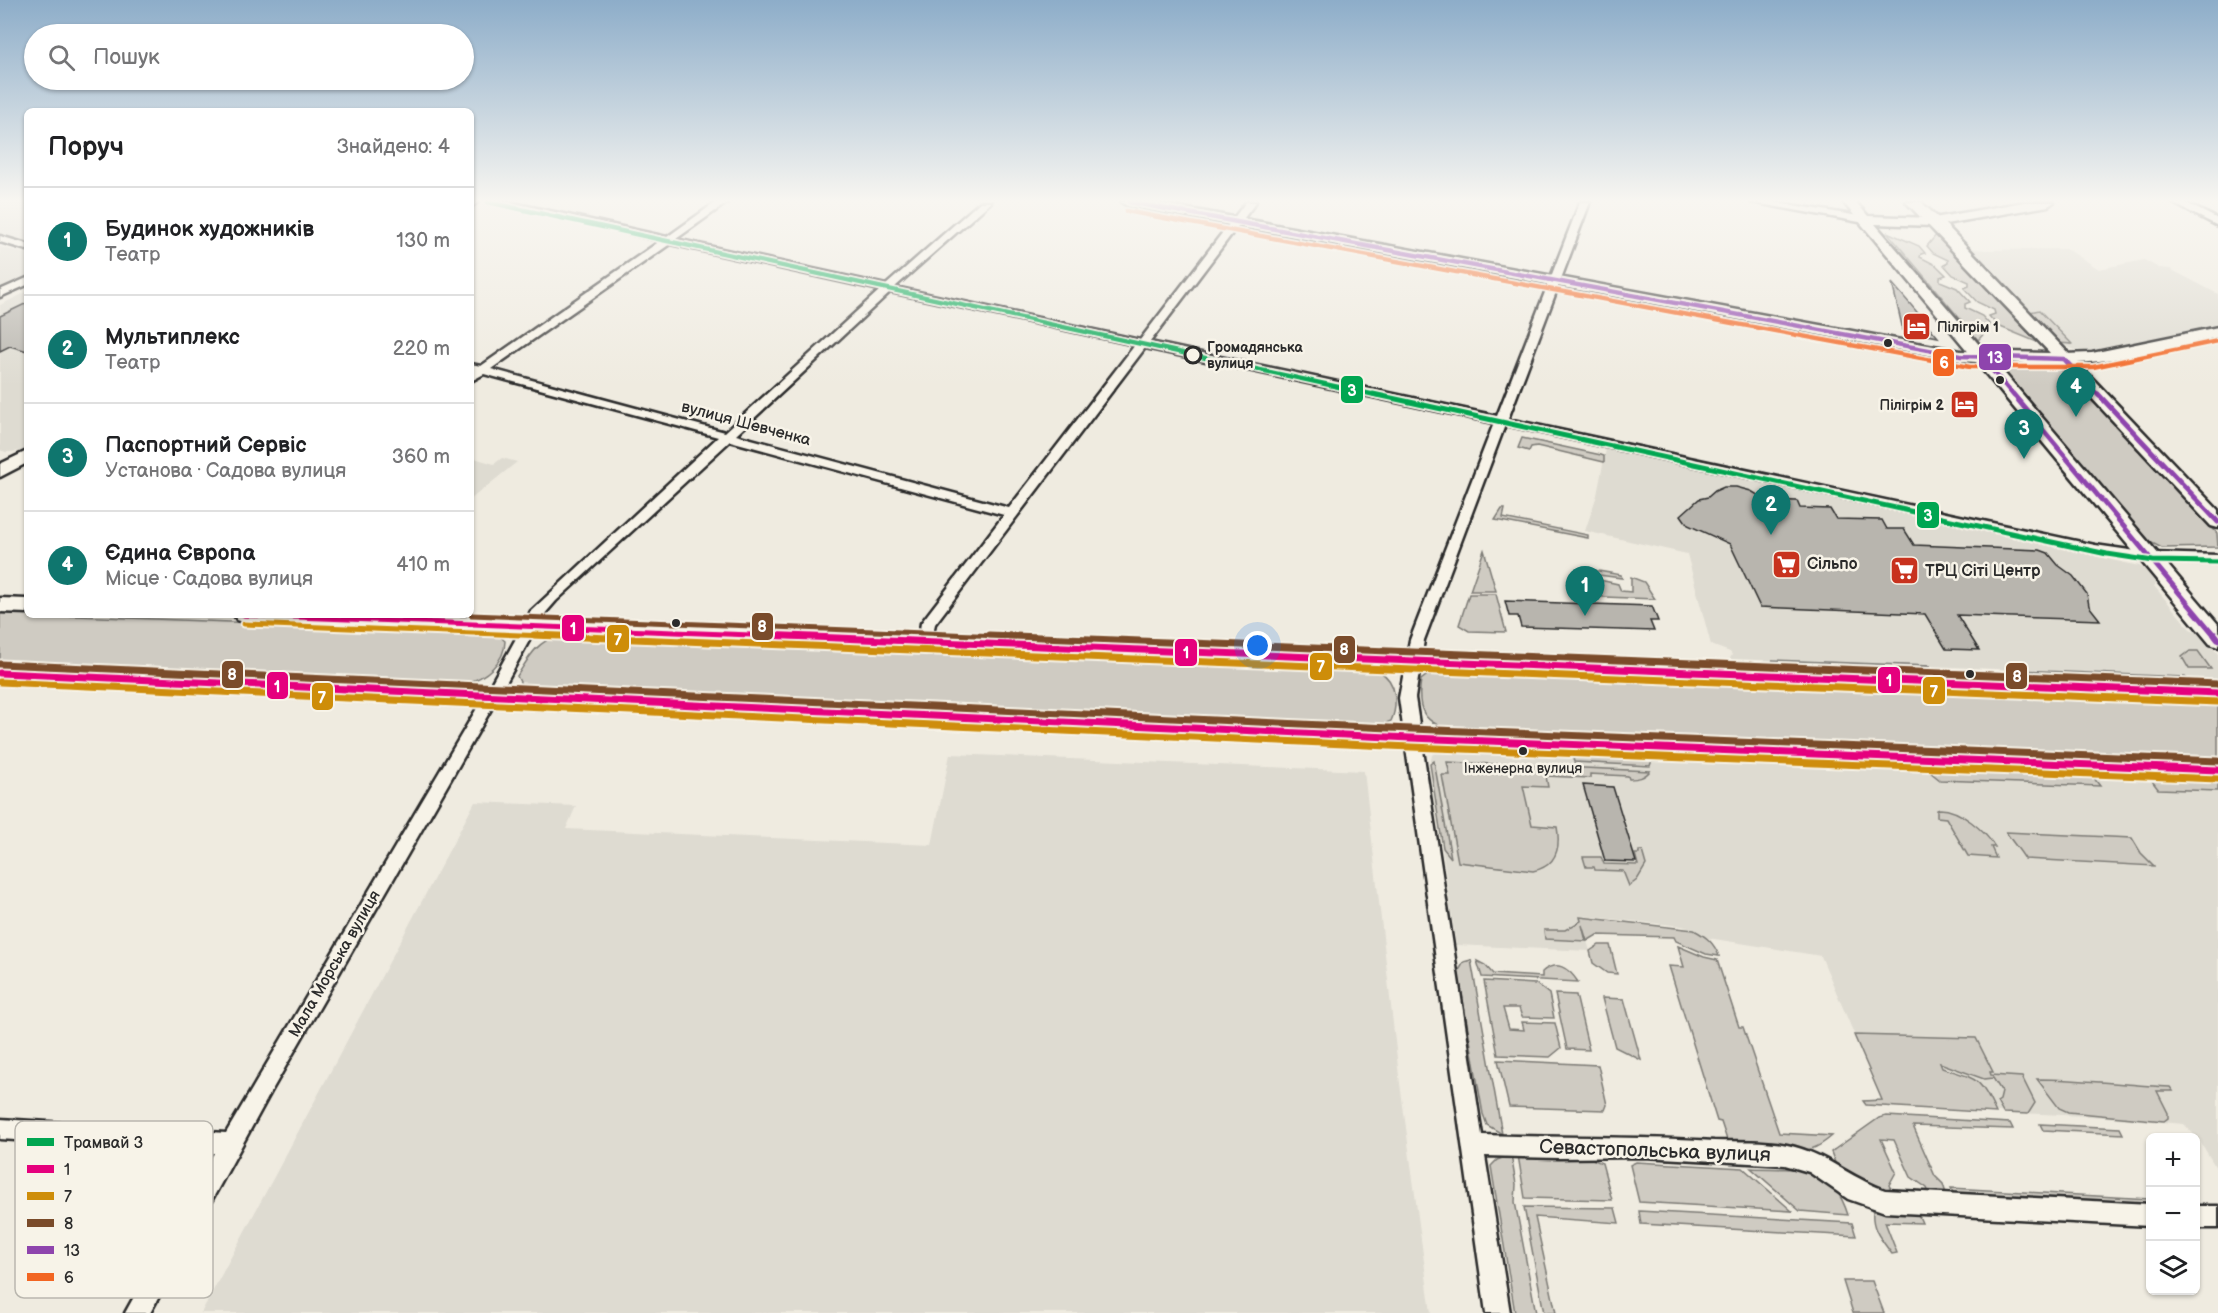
<!DOCTYPE html>
<html lang="uk">
<meta charset="utf-8">
<style>
body{margin:0;font-family:"Balsamiq Sans",sans-serif;background:#f6f6f6;color:#202124}
.controls{position:absolute;right:18px;bottom:18px;display:grid;overflow:hidden;border-radius:9px;box-shadow:0 2px 4px #0004}
.controls button{width:54px;height:54px;display:grid;place-items:center;padding:0;border:0;border-bottom:2px solid #e0e0e0;background:#fff;color:#202124;font:30px sans-serif}
.you{position:absolute;left:1258px;top:646px;width:21px;height:21px;margin:-15px;border:4px solid #fff;border-radius:50%;background:#1a73e8;box-shadow:0 0 0 9px #1a73e833}
.badge{display:grid;place-items:center;width:39px;height:39px;border-radius:50%;background:#0f766e;color:#fff;font-size:20px;font-weight:700}
.pin{position:absolute;translate:-50% -50px;filter:drop-shadow(0 2px 3px #0008)}
.pin::after{content:'';position:absolute;top:32px;width:21px;height:18px;background:inherit;clip-path:polygon(0 0,100% 0,50% 100%)}
.list{margin:0;padding:0;list-style:none}
h2{display:flex;justify-content:space-between;align-items:center;height:78px;margin:0;padding:0 24px;font-size:26px}
h2 small{font-size:20px;font-weight:400;color:#757577}
.list li{display:grid;grid-template-columns:39px 1fr auto;gap:18px;align-items:center;box-sizing:border-box;height:108px;padding:0 24px;border-top:2px solid #e0e0e0}
.list b{display:block;font-size:22px;white-space:nowrap}
.list p{margin:0;font-size:20px;white-space:nowrap;color:#757577}
.list em{font-size:20px;font-style:normal;color:#757577}
.icon{flex:none;width:33px;height:33px;fill:none;stroke:currentColor;stroke-width:2;stroke-linecap:round;stroke-linejoin:round}
.map{position:relative;flex:none;width:2218px;height:1313px;overflow:hidden}
.search{position:absolute;background:#fff;box-shadow:0 2px 4px #0004;left:24px;top:24px;width:450px;height:66px;display:flex;align-items:center;gap:15px;box-sizing:border-box;padding:0 21px;border-radius:33px;color:#757577;font-size:22px}
.panel{position:absolute;background:#fff;box-shadow:0 2px 4px #0004;left:24px;top:108px;width:450px;height:510px;border-radius:9px}
.map>svg:first-child{display:block}
</style>
<div class="map">
<svg width="2218" height="1313" viewBox="0 0 2218 1313">
<rect width="100%" height="100%" fill="#efebe0"/>
<filter id="ink" filterUnits="userSpaceOnUse"><feTurbulence type="fractalNoise" baseFrequency=".0167" numOctaves="2"/><feDisplacementMap in="SourceGraphic" scale="12" xChannelSelector="R" yChannelSelector="G"/><feConvolveMatrix kernelMatrix="1 2 1 2 8 2 1 2 1" color-interpolation-filters="sRGB"/></filter>
<g filter="url(#ink)">
<!-- built -->
<path fill="#dedbd1" d="M0,202H27V241L0,233Z
M1964,243L1975,249L1985,250L2067,249L2099,269L2144,260L2159,268L2170,269L2218,294V324L2099,350L2085,352L2075,350L2059,343Z
M0,247L27,254V278L0,291Z
M27,292V451L6,452L0,450V305Z
M1606,449L2139,566L2149,571L2159,582L2154,586L2190,629L2202,634L2218,654V683L2065,678L2018,670L1931,666L1888,671L1720,664L1729,660L1732,655L1730,652L1711,645L1687,554L1585,531L1597,495Z
M471,457L494,464L502,458L517,462L471,499Z
M1441,749L2218,780V1171L2200,1141L2184,1124L2106,1117L1885,1107L1821,956L1708,938L1694,930L1682,926L1580,916L1590,951L1456,945L1430,764L1432,755Z
M950,754L1364,771L1399,1076L1431,1313H201L475,802L576,806L566,829L932,845Z"/>
<!-- green -->
<path fill="#cfcbc2" stroke="#7d7b76" stroke-width="1.5" d="M1887,232L1919,246L1925,253L1921,254L1920,257L1936,265L1946,275L1940,277V281L1957,288L1970,302L1965,304V308L1982,316L1991,326L1978,340Z
M1937,234L2037,342L1998,326L1989,316L1995,314L1994,310L1977,302L1964,288L1969,286V282L1953,275L1944,265L1948,263V260L1933,253L1927,246Z
M2039,310L2072,344L2059,343L2030,312Z
M2011,367L2054,368L2069,374L2217,533L2218,547L2162,548L2148,541L2006,374L2004,370Z
M1522,438L1601,455L1604,456V462L1537,446L1531,447L1529,451L1518,448Z
M1502,509H1505L1503,518L1588,535V538L1495,520Z
M1484,550L1496,591H1470Z
M1587,569L1621,575L1622,578L1591,574L1590,578L1618,584L1621,591L1631,592V577L1644,582L1655,599L1579,596V583Z
M1469,594H1496L1506,632L1469,631L1459,625Z
M0,613L482,632L499,636L505,641C505,662 485,678 466,683L0,663Z
M557,636L1360,667C1366,669 1374,669 1380,672C1397,681 1398,706 1391,721L1381,725L533,688L521,684L517,676C529,658 535,643 557,636Z
M2190,651H2198L2211,669H2189L2182,657Z
M1772,660L1931,666L1888,671L1786,666Z
M2018,670L2185,677L2193,682L2065,678Z
M1439,672L2218,702V760L1454,730C1424,724 1416,710 1421,680L1430,673Z
M1572,754L1653,757L1650,766L1574,762Z
M1434,761L1451,858L1443,848L1430,764Z
M1447,762L1650,771C1644,778 1638,779 1629,779L1628,776L1590,774V778L1546,776L1548,787L1523,786L1532,825L1557,827C1561,849 1556,866 1533,871L1458,862L1442,775H1450Z
M1931,771L2093,777L2100,786L1940,780L1930,772Z
M2149,777L2218,780V791L2158,789Z
M1940,809C1960,809 1985,831 1995,847H1991L1996,858L1968,856L1946,818L1937,817V810Z
M2006,832L2132,838L2141,853L2154,866L2025,859C2019,849 2012,842 2006,832Z
M1639,851H1642L1646,865L1637,880L1629,886L1623,871L1595,870L1594,867H1586L1583,857H1601L1604,864L1638,865L1635,854H1639Z
M1580,917L1694,930C1707,937 1714,943 1719,956L1706,954L1676,941L1674,937L1597,935L1587,941L1582,925L1586,941L1545,939L1544,930H1565L1581,921Z
M1599,945H1610L1617,974L1607,973L1593,963L1590,951Z
M1678,946L1704,957L1717,960L1739,1027H1743L1779,1133L1832,1136C1818,1148 1806,1155 1789,1145L1727,1140L1721,1122L1717,1121L1669,966L1684,967Z
M1471,960L1502,1134L1487,1125L1483,1114L1458,972L1464,962Z
M1477,961L1485,965L1493,974L1542,977V972C1556,959 1569,968 1578,982L1482,977Z
M1484,981L1536,984L1549,994L1554,1018L1522,1017L1519,1008H1503L1509,1029L1524,1030L1522,1022L1555,1023L1561,1048L1550,1057L1498,1055Z
M1555,994L1576,995L1589,1050L1567,1049Z
M1602,998L1624,999L1641,1060L1615,1047Z
M1854,1035L1976,1038L1993,1072H1990L1991,1075L2022,1077L2035,1103L2028,1114L2003,1113L1997,1102L2000,1100L2002,1092L1993,1078L1984,1079L1940,1063L1942,1068C1980,1080 1979,1077 1996,1113L1866,1105L1863,1101L1882,1100Z
M1498,1060L1598,1065L1607,1105L1605,1110L1509,1107Z
M2037,1079C2082,1079 2125,1085 2170,1087L2173,1091H2157L2168,1113V1118L2164,1121L2068,1112L2059,1108Z
M1886,1116L2010,1123L2013,1129L1913,1126L1935,1176L1943,1184L1947,1197L1930,1196L1927,1188L1911,1177L1894,1140L1881,1139L1896,1172L1889,1185L1893,1193L1861,1188L1837,1168L1831,1152L1879,1118Z
M2040,1124L2120,1128L2123,1134L2043,1130Z
M1511,1155L1516,1184L1515,1202L1536,1313H1515L1491,1166L1497,1160Z
M1518,1155L1592,1159L1602,1163L1612,1200L1525,1198Z
M1636,1162L1743,1168L1792,1211L1639,1202L1630,1165Z
M1751,1168C1798,1170 1831,1161 1848,1215L1800,1211Z
M1951,1188L2150,1199V1208L1955,1197Z
M1524,1207L1615,1208L1619,1223L1535,1217L1556,1313H1544Z
M1639,1211L1852,1223L1856,1236L1641,1224Z
M1873,1211L1918,1214L1922,1223L1885,1222L1897,1253L1892,1254C1881,1239 1871,1229 1873,1211Z
M1843,1281H1872L1884,1313H1853Z"/>
<!-- building -->
<path fill="#b8b5ae" stroke="#2b2b2b" stroke-width="1.5" d="M1892,283L1911,305L1938,337L1903,330Z
M27,303V351L10,346L0,351V316Z
M1736,487L1751,491L1766,500L1797,501L1800,508L1830,509L1836,519L1882,520L1887,529H1904L1914,545L2040,550L2048,553L2058,565L2073,576L2087,594L2089,606L2100,620L1957,615L1979,650L1946,649L1925,614L1760,607L1730,544L1688,525L1681,515L1699,499L1708,497L1715,491L1724,487Z
M1505,601L1652,606L1658,621H1650L1654,631L1521,627L1518,616H1509Z
M1583,785L1613,787L1636,862L1605,861Z"/>
<g fill="none" stroke-linecap="round" stroke-linejoin="round">
<defs>
<path id="street" d="M491,202H510L667,237L716,202H728L676,239L886,285L980,202H991L895,287L1140,340L1246,202H1256L1150,342L1497,416L1580,202H1590L1508,419L2095,545L2150,553L2218,555V563L2150,561L2095,553L1505,425L1424,640L1415,698L1482,1135C1559,1138 1637,1136 1714,1141C1738,1142 1764,1140 1787,1145C1826,1153 1848,1177 1885,1190L2150,1204V1226L1885,1212L1848,1199L1809,1172L1785,1165L1644,1157L1558,1158L1485,1156L1510,1313H1486L1399,698L1410,640L1494,423L1145,348L935,624L930,646L925,647L918,642L921,623L1004,515L730,441L556,601L542,617L497,699L272,1090L150,1313H125L214,1153L0,1139V1119L226,1133L486,693L531,611L718,437L484,374L471,381V373L473,371H471V364L481,366L660,241ZM670,244L880,290L725,432L491,369ZM890,292L1135,345L1009,508L736,435Z
M1751,202H1774L1865,217L1870,220L1865,223Z
M2171,202H2184L2218,219V226Z
M0,236L27,244V250L0,242Z
M27,278V285L0,297V290Z
M2196,1206H2218V1228H2196Z"/>
<path id="secondary" d="M471,202H478L471,207Z
M1843,202H1856L1868,216L1934,218L2024,202H2054L2048,206L1934,226L1875,224L1988,355L1990,358L1988,361H1976Z
M2218,327V337C2194,342 2068,374 2056,359L2064,354L2092,353Z
M27,451V463L0,477V464Z
M0,598L27,599V613L0,612Z
M234,615H422L2218,685V701L244,622L237,620Z
M0,665L1411,730L2218,761V779L1411,746L0,681Z"/>
<path id="primary" d="M1121,202H1152L1961,351L2050,353L1906,202H1921L1948,227L2218,510V528L2211,526L2060,364L1995,362L2218,624V647L2210,644L1976,362L1961,361L1128,206Z"/>
</defs>
<!-- street casing -->
<use href="#street" stroke="#2b2b2b" stroke-width="5"/>
<!-- secondary casing -->
<use href="#secondary" stroke="#2b2b2b" stroke-width="5"/>
<!-- primary casing -->
<use href="#primary" stroke="#2b2b2b" stroke-width="5"/>
<!-- street -->
<use href="#street" fill="#f7f3e8" fill-rule="evenodd"/>
<!-- secondary -->
<use href="#secondary" fill="#f7f3e8" fill-rule="evenodd"/>
<!-- primary -->
<use href="#primary" fill="#f7f3e8" fill-rule="evenodd"/>
<defs>
<path id="bus-1-far1" d="M244,615L800,637"/>
<path id="bus-1" d="M762,635L2218,693
M0,673L1411,738L2218,770"/>
<path id="bus-2-far1" d="M244,624L572,637"/>
<path id="bus-2" d="M534,635L2218,702
M0,682L1411,747L2218,779"/>
<path id="bus-3-far1" d="M471,615L1027,637"/>
<path id="bus-3" d="M989,635L2218,684
M0,664L1411,729L2218,761"/>
<path id="bus-4-far2" d="M1129,202L1961,356L2064,359L2099,396
M1982,358L2014,396"/>
<path id="bus-4-far1" d="M2013,394L2216,637
M2098,394L2218,522"/>
<path id="bus-4" d="M2215,635L2218,639"/>
<path id="bus-5" d="M1126,211L1970,367H2093L2218,341"/>
</defs>
<!-- bus-1-far1 casing -->
<use href="#bus-1-far1" stroke="#f7f3e8" stroke-width="9"/>
<!-- bus-1 casing -->
<use href="#bus-1" stroke="#f7f3e8" stroke-width="11"/>
<!-- bus-2-far1 casing -->
<use href="#bus-2-far1" stroke="#f7f3e8" stroke-width="9"/>
<!-- bus-2 casing -->
<use href="#bus-2" stroke="#f7f3e8" stroke-width="11"/>
<!-- bus-3-far1 casing -->
<use href="#bus-3-far1" stroke="#f7f3e8" stroke-width="9"/>
<!-- bus-3 casing -->
<use href="#bus-3" stroke="#f7f3e8" stroke-width="11"/>
<!-- bus-4-far2 casing -->
<use href="#bus-4-far2" stroke="#f7f3e8" stroke-width="8"/>
<!-- bus-4-far1 casing -->
<use href="#bus-4-far1" stroke="#f7f3e8" stroke-width="9"/>
<!-- bus-4 casing -->
<use href="#bus-4" stroke="#f7f3e8" stroke-width="11"/>
<!-- bus-5 casing -->
<use href="#bus-5" stroke="#f7f3e8" stroke-width="8"/>
<!-- bus-1-far1 -->
<use href="#bus-1-far1" stroke="#e5007d" stroke-width="5"/>
<!-- bus-1 -->
<use href="#bus-1" stroke="#e5007d" stroke-width="7"/>
<!-- bus-2-far1 -->
<use href="#bus-2-far1" stroke="#ce8d09" stroke-width="5"/>
<!-- bus-2 -->
<use href="#bus-2" stroke="#ce8d09" stroke-width="7"/>
<!-- bus-3-far1 -->
<use href="#bus-3-far1" stroke="#7a4b2a" stroke-width="5"/>
<!-- bus-3 -->
<use href="#bus-3" stroke="#7a4b2a" stroke-width="7"/>
<!-- bus-4-far2 -->
<use href="#bus-4-far2" stroke="#8e44ad" stroke-width="4.5"/>
<!-- bus-4-far1 -->
<use href="#bus-4-far1" stroke="#8e44ad" stroke-width="5"/>
<!-- bus-4 -->
<use href="#bus-4" stroke="#8e44ad" stroke-width="7"/>
<!-- bus-5 -->
<use href="#bus-5" stroke="#f26522" stroke-width="4.5"/>
<defs>
<path id="tram-1-far1" d="M488,202L1380,396"/>
<path id="tram-1" d="M1373,394L2107,554L2153,561L2218,562"/>
</defs>
<!-- tram-1-far1 casing -->
<use href="#tram-1-far1" stroke="#f7f3e8" stroke-width="8"/>
<!-- tram-1 casing -->
<use href="#tram-1" stroke="#f7f3e8" stroke-width="9"/>
<!-- tram-1-far1 -->
<use href="#tram-1-far1" stroke="#00a651" stroke-width="4.5"/>
<!-- tram-1 -->
<use href="#tram-1" stroke="#00a651" stroke-width="5"/>
</g>
</g>
<!-- sky -->
<linearGradient id="sky" x2="0" y2="1"><stop stop-color="#8dadc9"/><stop offset="0.52" stop-color="#f8f6f1"/><stop offset="1" stop-color="#f8f6f1" stop-opacity="0"/></linearGradient>
<rect width="2218" height="386" fill="url(#sky)"/>
<!-- icons -->
<defs>
<symbol id="hotel-square" viewBox="-11 -11 22 22"><rect x="-9" y="-9" width="18" height="18" rx="4" fill="#c8321e" stroke="#f7f3e8"/><path d="M-6-4.5h1.5V1H6V5H4.5V3h-9V5H-6ZM-4 0a1.8 1.8 0 1 1 3.6 0ZM.5 0V-2.5h3Q6-2.5 6 0Z" fill="#fff"/></symbol>
<symbol id="supermarket-square" viewBox="-11 -11 22 22"><rect x="-9" y="-9" width="18" height="18" rx="4" fill="#c8321e" stroke="#f7f3e8"/><path d="M-6-5.5h2.5l.6 2H6L4.5 2H-2.5L-4.4-4H-6ZM-1.5 3.2a1.3 1.3 0 1 0 .1 0ZM3 3.2a1.3 1.3 0 1 0 .1 0Z" fill="#fff"/></symbol>
</defs>
<g fill-rule="evenodd">
<use href="#hotel-square" x="1900" y="310" width="33" height="33"/>
<use href="#hotel-square" x="1948" y="388" width="33" height="33"/>
<use href="#supermarket-square" x="1770" y="548" width="33" height="33"/>
<use href="#supermarket-square" x="1888" y="554" width="33" height="33"/>
</g>
<!-- markers -->
<g fill="#2b2b2b" stroke="#f7f3e8" stroke-width="2">
<circle cx="1888" cy="343" r="5"/>
<circle cx="2000" cy="380" r="5"/>
<circle cx="676" cy="623" r="5"/>
<circle cx="1970" cy="674" r="5"/>
<circle cx="1523" cy="751" r="5"/>
</g>
<circle fill="#f7f3e8" stroke="#2b2b2b" stroke-width="3" cx="1193" cy="355" r="8"/>
<g text-anchor="middle" dominant-baseline="central" stroke-width="5" stroke-linejoin="round" paint-order="stroke">
<!-- far-poi labels -->
<g font-size="14" font-weight="bold" fill="#2b2b2b" stroke="#f7f3e8" text-anchor="start">
<text x="1937" y="327">Пілігрім 1</text>
<text x="1944" y="405" text-anchor="end">Пілігрім 2</text>
</g>
<!-- far-stop labels -->
<g font-size="14" font-weight="bold" fill="#2b2b2b" stroke="#f7f3e8" text-anchor="start">
<text x="1207" y="347">Громадянська<tspan x="1207" dy="16">вулиця</tspan></text>
</g>
<!-- bus labels -->
<g font-size="14" fill="#2b2b2b" stroke="#f7f3e8">
<text x="1523" y="768">Інженерна вулиця</text>
</g>
<!-- street labels -->
<g font-size="16" fill="#2b2b2b" stroke="#f7f3e8">
<text transform="translate(746 424) rotate(15)">вулиця Шевченка</text>
<text transform="translate(335 964) rotate(-60)">Мала Морська вулиця</text>
</g>
<!-- poi labels -->
<g font-size="16" font-weight="bold" fill="#2b2b2b" stroke="#f7f3e8" text-anchor="start">
<text x="1807" y="564">Сільпо</text>
<text x="1925" y="571">ТРЦ Сіті Центр</text>
</g>
<!-- near-street labels -->
<g font-size="20" fill="#2b2b2b" stroke="#f7f3e8">
<text transform="translate(1655 1151) rotate(2)">Севастопольська вулиця</text>
</g>
</g>
<!-- legend -->
<rect x="15" y="1121" width="198" height="177" rx="9" fill="#f7f3e8" stroke="#bab7af" stroke-width="1.5"/>
<rect x="27" y="1138" width="27" height="8" fill="#00a651"/>
<rect x="27" y="1165" width="27" height="8" fill="#e5007d"/>
<rect x="27" y="1192" width="27" height="8" fill="#ce8d09"/>
<rect x="27" y="1219" width="27" height="8" fill="#7a4b2a"/>
<rect x="27" y="1246" width="27" height="8" fill="#8e44ad"/>
<rect x="27" y="1273" width="27" height="8" fill="#f26522"/>
<g font-size="16" fill="#2b2b2b">
<text x="64" y="1148">Трамвай 3</text>
<text x="64" y="1175">1</text>
<text x="64" y="1202">7</text>
<text x="64" y="1229">8</text>
<text x="64" y="1256">13</text>
<text x="64" y="1283">6</text>
</g>
<g stroke="#f7f3e8" stroke-width="2">
<rect x="1978" y="343" width="34" height="28" rx="6" fill="#8e44ad"/>
<rect x="1932" y="348" width="23" height="29" rx="6" fill="#f26522"/>
<rect x="1340" y="375" width="24" height="29" rx="6" fill="#00a651"/>
<rect x="1916" y="501" width="24" height="28" rx="6" fill="#00a651"/>
<rect x="751" y="612" width="23" height="29" rx="6" fill="#7a4b2a"/>
<rect x="561" y="614" width="24" height="28" rx="6" fill="#e5007d"/>
<rect x="606" y="624" width="24" height="29" rx="6" fill="#ce8d09"/>
<rect x="1333" y="635" width="23" height="29" rx="6" fill="#7a4b2a"/>
<rect x="1174" y="638" width="24" height="29" rx="6" fill="#e5007d"/>
<rect x="1309" y="652" width="24" height="29" rx="6" fill="#ce8d09"/>
<rect x="221" y="660" width="23" height="29" rx="6" fill="#7a4b2a"/>
<rect x="2005" y="662" width="23" height="28" rx="6" fill="#7a4b2a"/>
<rect x="1877" y="666" width="24" height="28" rx="6" fill="#e5007d"/>
<rect x="266" y="671" width="23" height="29" rx="6" fill="#e5007d"/>
<rect x="1922" y="676" width="24" height="29" rx="6" fill="#ce8d09"/>
<rect x="311" y="682" width="23" height="29" rx="6" fill="#ce8d09"/>
</g>
<g font-size="16" text-anchor="middle" font-weight="bold" fill="#fff">
<text x="1995" y="363">13</text>
<text x="1944" y="368">6</text>
<text x="1352" y="396">3</text>
<text x="1928" y="521">3</text>
<text x="762" y="632">8</text>
<text x="573" y="634">1</text>
<text x="618" y="645">7</text>
<text x="1344" y="655">8</text>
<text x="1186" y="658">1</text>
<text x="1321" y="672">7</text>
<text x="232" y="680">8</text>
<text x="2017" y="682">8</text>
<text x="1889" y="686">1</text>
<text x="277" y="692">1</text>
<text x="1934" y="697">7</text>
<text x="322" y="703">7</text>
</g>
</svg>
<div class="controls">
<button>+</button>
<button>−</button>
<button><svg class="icon" aria-label="layers" viewBox="0 0 24 24"><path d="M12 4l9 5-9 5-9-5zM3 14l9 5 9-5"/></svg></button>
</div>
<div class="you"></div>
<div class="pin badge" style="left:1585px;top:616px">1</div>
<div class="pin badge" style="left:1771px;top:535px">2</div>
<div class="pin badge" style="left:2024px;top:459px">3</div>
<div class="pin badge" style="left:2076px;top:417px">4</div>
<div class="search"><svg class="icon" aria-label="search" viewBox="0 0 24 24"><circle cx="10" cy="10" r="6"/><path d="M15 15l6 6"/></svg>Пошук</div>
<section class="panel">
<h2>Поруч<small>Знайдено: 4</small></h2>
<ul class="list">
<li><span class="badge">1</span><div><b>Будинок художників</b><p>Театр</p></div><em>130 m</em></li>
<li><span class="badge">2</span><div><b>Мультиплекс</b><p>Театр</p></div><em>220 m</em></li>
<li><span class="badge">3</span><div><b>Паспортний Сервіс</b><p>Установа · Садова вулиця</p></div><em>360 m</em></li>
<li><span class="badge">4</span><div><b>Єдина Європа</b><p>Місце · Садова вулиця</p></div><em>410 m</em></li>
</ul>
</section>
</div>
